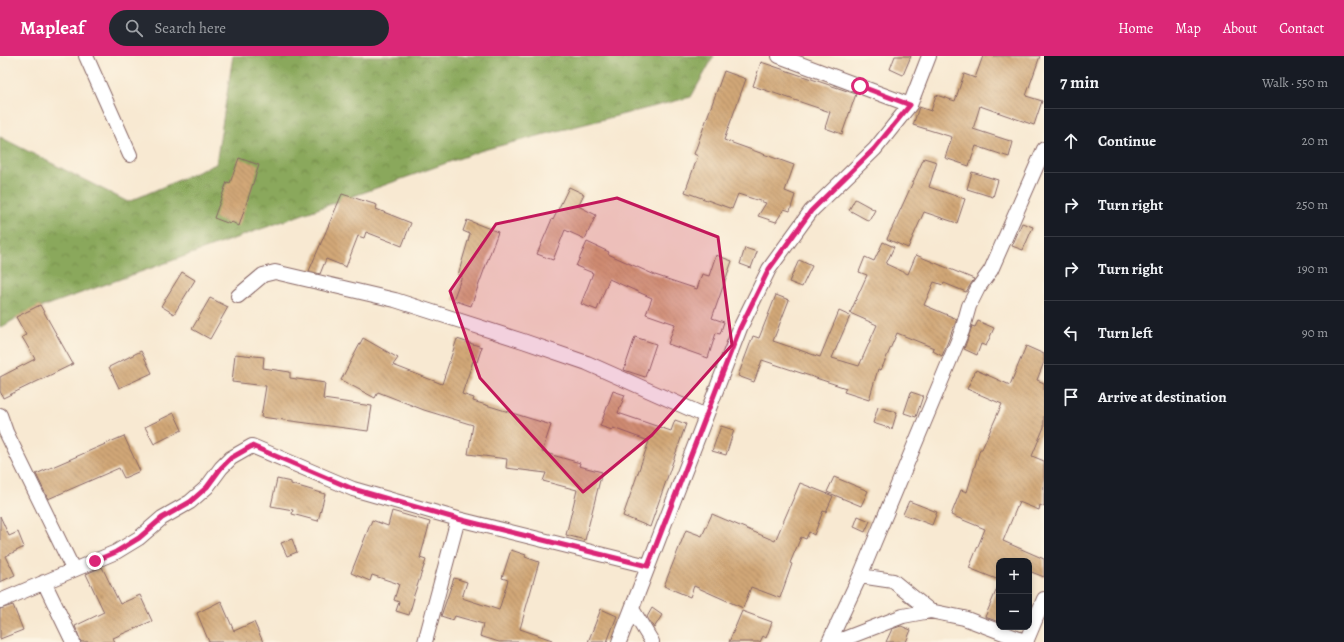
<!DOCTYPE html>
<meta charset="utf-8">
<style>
body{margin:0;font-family:Alegreya,serif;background:#242831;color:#f1f3f6}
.controls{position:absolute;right:12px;bottom:12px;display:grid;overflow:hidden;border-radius:8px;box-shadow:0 2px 6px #0003}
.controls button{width:36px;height:36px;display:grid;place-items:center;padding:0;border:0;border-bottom:1px solid #363941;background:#171b24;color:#f1f3f6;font:20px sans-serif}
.stop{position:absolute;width:12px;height:12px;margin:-9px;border:3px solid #db2777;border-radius:50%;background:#fff}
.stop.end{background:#db2777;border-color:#fff;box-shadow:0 1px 4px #0008}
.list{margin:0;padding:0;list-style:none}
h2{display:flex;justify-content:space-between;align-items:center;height:52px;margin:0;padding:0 16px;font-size:17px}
h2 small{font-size:13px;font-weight:400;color:#9ea1a6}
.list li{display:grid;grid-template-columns:26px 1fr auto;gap:12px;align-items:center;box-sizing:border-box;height:64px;padding:0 16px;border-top:1px solid #363941}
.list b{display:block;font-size:15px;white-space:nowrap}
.list em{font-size:13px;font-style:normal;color:#9ea1a6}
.icon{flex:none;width:22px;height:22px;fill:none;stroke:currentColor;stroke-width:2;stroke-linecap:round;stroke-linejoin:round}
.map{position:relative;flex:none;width:1044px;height:586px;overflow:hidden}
header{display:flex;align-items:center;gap:24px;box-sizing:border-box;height:56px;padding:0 20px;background:#db2777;color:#fff}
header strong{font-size:19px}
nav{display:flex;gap:22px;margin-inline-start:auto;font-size:14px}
.search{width:280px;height:36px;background:#242831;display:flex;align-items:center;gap:10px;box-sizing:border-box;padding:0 14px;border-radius:22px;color:#9ea1a6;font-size:15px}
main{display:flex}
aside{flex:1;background:#171b24}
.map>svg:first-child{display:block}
</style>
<header>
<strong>Mapleaf</strong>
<div class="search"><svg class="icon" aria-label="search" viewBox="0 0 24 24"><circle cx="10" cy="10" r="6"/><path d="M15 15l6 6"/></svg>Search here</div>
<nav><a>Home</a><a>Map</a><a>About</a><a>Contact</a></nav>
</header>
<main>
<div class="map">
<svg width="1044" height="586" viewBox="0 0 1044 586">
<defs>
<pattern id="forest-crowns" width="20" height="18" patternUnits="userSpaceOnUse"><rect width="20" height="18" fill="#8aa85b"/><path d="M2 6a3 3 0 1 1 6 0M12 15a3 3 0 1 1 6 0" fill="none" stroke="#73884b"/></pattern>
<pattern id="building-back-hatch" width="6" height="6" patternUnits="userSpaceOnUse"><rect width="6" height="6" fill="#d1a777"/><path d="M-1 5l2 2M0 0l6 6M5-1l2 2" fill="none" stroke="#ac8762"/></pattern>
</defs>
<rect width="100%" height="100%" fill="#fcf5e5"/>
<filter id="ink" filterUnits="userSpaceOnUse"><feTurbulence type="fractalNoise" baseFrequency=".025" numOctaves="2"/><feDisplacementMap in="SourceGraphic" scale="8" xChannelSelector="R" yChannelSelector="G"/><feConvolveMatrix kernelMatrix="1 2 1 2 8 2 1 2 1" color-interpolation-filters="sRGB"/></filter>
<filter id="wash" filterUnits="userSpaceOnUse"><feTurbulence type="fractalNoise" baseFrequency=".012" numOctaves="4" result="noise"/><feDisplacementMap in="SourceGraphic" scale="16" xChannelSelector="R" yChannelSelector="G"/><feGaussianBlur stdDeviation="0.9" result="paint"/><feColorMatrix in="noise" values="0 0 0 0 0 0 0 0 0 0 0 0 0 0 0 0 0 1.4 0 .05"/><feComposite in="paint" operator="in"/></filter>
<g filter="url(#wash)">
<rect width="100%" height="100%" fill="#f8e9d2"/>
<!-- forest -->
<path fill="url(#forest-crowns)" stroke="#6a6443" d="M233,0H714L691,41L483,94L25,257L0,272V81L128,146L216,108Z"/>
<g id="blocks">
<!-- building -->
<path fill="url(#building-back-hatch)" d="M895,0H911L903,19L890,13Z
M983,0H1040L1026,40L1042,45L1034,69L980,50L973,73L1013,86L1009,101L976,90L969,110L945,102L952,81L913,69L919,51L931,55L936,39L955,45L964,18L975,22Z
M761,6L856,38L842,78L825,72L830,56L753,30Z
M724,15L746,23L724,84L794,109L785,135L795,139L790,155L784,153L776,166L758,160L766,147L738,138L732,153L685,136L698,100L694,98Z
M239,102L259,109L239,170L232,166L230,168L214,162L227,126L230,127Z
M924,102L937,106L929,131L965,143L957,167L924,156L908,192L887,183Z
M972,116L998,124L993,141L967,133Z
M569,131L584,138L578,150L596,159L585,183L565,174L553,204L537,198L552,163L553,164Z
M342,138L377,149L376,153L411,167L402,190L366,176L364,182L358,180L346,211L326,203L320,218L309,215Z
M855,143L875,154L869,165L849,154Z
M467,164L498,176L471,250L453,244L462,220L458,219L470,178L463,175Z
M1022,167L1033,171L1023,194L1012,190Z
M587,186L609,196L608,198L655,219L697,233L702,218L709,220L716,199L732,205L712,262L724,266L720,278L716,277L708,302L668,288L675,268L646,258L652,242L609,223L597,254L581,248L593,217L576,210Z
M883,186L894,191L886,208L908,218L916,199L974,223L966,236L944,227L943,229L934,226L924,249L957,263L942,300L933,295L934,292L897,277L881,314L878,313L869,344L844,336L846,332L762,304L754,326L738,320L753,280L759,282L776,239L789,244L773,285L820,301L839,255L850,260L832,302L859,310L877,269L850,257L867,219L859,216L865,201L874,205Z
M745,192L757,196L751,212L740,208Z
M799,204L812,210L802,231L789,226Z
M182,216L195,224L174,258L161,250Z
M210,242L228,251L210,283L192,273Z
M40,249L73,308L3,342L0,335V321L35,303L22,281L26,279L16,261Z
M978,265L994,272L986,290L981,288L977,299L964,293L972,270L975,271Z
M635,281L656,288L645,321L624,314Z
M363,282L398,302L393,309L442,328L457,283L482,291L477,306L473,305L462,338L474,342L473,345L551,369L542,396L580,407L579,410L602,416L585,484L566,479L577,434L543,425L546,417L506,412L507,403L468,398L473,369L424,354L378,336L375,342L341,324Z
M1026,290L1044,298V306L1037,324L1044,327V371L1032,400L1044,405V451L1040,449L1039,454L1019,446L1003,485L1044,503V521L1029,515V505H999V524L969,512L985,473L951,459L961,434L967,436L980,393H982L1002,348L967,333L976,314L1010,329Z
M141,295L152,317L119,332L109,311Z
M235,298L264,301L263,312L290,316V322L325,327L323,343L372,350L368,375L261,361L266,330L232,326Z
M613,335L625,339L618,357L671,375L675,364L686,368L650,471L623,460L649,385L613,372L612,374L600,370Z
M911,336L923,340L916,361L904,357Z
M878,351L897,356L892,373L873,367Z
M174,357L182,374L154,388L145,371Z
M721,370L734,374L726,399L712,395Z
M124,380L140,415L124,422L119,412L48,443L36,418Z
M834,421L868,435L861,450L827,436Z
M277,423L291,426V428L325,438L318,465L292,458L293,454L271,450Z
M800,427L833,440L826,456L823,455L814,479L809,476L806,483L801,481L790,507L792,508L780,542L751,531L743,552L694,530L690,541L664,530L686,474L702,480L712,458L775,485Z
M909,445L937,456L932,469L903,458Z
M392,455L430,466L420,502L426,504L413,542H414L409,559L396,555L399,546L394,544L399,528L372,519L370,525L351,517L372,464L388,470Z
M0,460L9,480L18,476L24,491L6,500L15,519L0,526Z
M858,460L870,465L865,476L854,471Z
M292,483L297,496L287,500L281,487Z
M511,494L526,499L525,501L539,506L520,573L552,584V586H499L480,580L483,568L455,560L453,564L441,560L454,522L467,526L462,542L499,554L508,524L502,522Z
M102,511L120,548L140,539L152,565L113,582L115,586H81L75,570L104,556L86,518Z
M999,528V566L985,561Z
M221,545L234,575L254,566L263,586H209L197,557Z
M13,549L23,574L0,583V553Z
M652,552L662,559L654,572L647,561Z
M601,553L617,560L607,586H588Z
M742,555L772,566L766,582L763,580L760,586H729Z
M901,570L911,574L906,586H886L892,573Z"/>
</g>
</g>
<g filter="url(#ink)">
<use href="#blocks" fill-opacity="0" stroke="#876665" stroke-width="1"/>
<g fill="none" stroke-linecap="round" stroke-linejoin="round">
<defs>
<path id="street" d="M86,0L130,99
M779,0L910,49
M238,240L263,219L275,216L395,244L523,285L587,307L706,360
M0,359L6,376L73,513
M860,520L893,525L930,555L964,562L1027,586
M44,526L73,586
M0,545L116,496L139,482L162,462L190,446L207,431L221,412L231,402L252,390L353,433L458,463L648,510
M632,553L652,586
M425,586L458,463
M619,586L740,272L769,213L811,155L875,93L910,49L929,0
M829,586L860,520L962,275L969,250L978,232L991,214L1044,93
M836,586L903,560L930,555
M1026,586L1044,543"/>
</defs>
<!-- street casing -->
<use href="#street" stroke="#876665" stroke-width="16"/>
<!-- street -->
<use href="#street" stroke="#fff" stroke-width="14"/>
</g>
</g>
<g fill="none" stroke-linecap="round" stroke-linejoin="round" filter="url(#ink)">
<!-- route -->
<path stroke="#db2777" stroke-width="5" d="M95,505L116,496L139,482L162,462L190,446L207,431L221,412L231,402L252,390L353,433L458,463L648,510L740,272L769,213L811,155L874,93L910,49L860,30"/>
</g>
<!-- marked area -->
<path fill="#c2185b" fill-opacity="0.2" stroke="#c2185b" stroke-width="3" stroke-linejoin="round" d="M617,142L718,181L732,289L652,379L583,436L480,322L450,235L496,168Z"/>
</svg>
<div class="controls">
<button>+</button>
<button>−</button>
</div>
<div class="stop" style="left:860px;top:30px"></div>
<div class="stop end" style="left:95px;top:505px"></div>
</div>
<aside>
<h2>7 min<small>Walk · 550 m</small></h2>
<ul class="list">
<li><svg class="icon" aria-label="ahead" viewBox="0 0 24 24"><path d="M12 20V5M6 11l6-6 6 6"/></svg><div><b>Continue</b></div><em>20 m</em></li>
<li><svg class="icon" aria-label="right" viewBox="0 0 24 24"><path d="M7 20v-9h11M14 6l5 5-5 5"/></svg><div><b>Turn right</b></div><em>250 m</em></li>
<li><svg class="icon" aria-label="right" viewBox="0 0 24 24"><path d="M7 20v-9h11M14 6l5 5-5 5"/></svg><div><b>Turn right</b></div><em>190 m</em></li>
<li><svg class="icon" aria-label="left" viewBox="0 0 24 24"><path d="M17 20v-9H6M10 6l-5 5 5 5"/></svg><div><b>Turn left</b></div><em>90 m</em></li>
<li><svg class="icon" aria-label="arrive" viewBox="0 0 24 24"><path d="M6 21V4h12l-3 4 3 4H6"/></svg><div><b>Arrive at destination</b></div></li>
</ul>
</aside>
</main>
